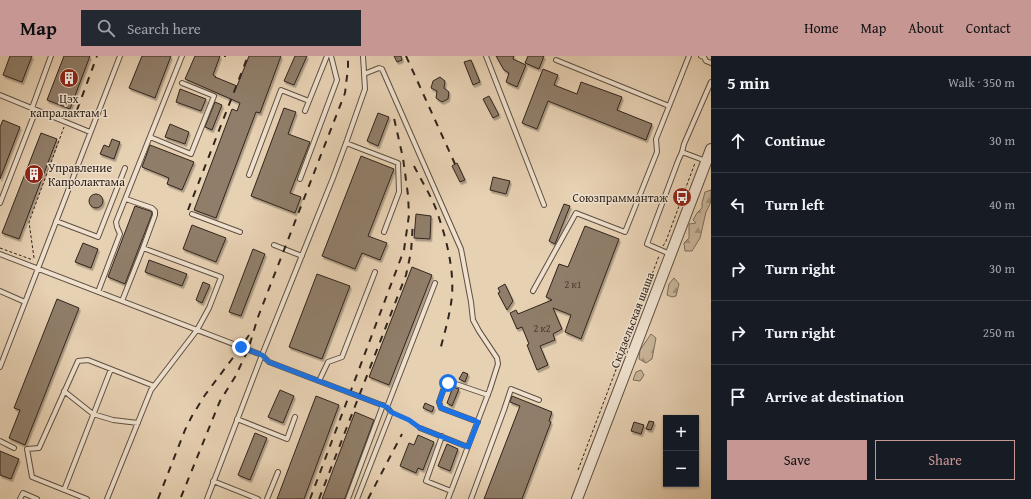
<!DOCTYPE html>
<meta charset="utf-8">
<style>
body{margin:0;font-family:"Gentium Book Plus",serif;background:#242831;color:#f1f3f6}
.controls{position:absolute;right:12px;bottom:12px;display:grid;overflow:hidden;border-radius:0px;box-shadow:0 1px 3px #0004}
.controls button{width:36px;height:36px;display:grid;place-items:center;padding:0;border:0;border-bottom:1px solid #363941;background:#171b24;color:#f1f3f6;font:20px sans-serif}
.stop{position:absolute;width:12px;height:12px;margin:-9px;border:3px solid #1a73e8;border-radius:50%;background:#fff}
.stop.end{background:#1a73e8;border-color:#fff;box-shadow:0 1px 4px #0008}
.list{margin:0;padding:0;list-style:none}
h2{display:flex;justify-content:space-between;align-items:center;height:52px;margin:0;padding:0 16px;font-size:17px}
h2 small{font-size:13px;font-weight:400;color:#9ea1a6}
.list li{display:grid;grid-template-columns:26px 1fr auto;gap:12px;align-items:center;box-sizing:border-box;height:64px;padding:0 16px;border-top:1px solid #363941}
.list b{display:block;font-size:15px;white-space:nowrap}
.list em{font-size:13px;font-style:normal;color:#9ea1a6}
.actions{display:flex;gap:8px;padding:12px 16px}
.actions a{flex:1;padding:9px 0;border:1px solid #c59692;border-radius:0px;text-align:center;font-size:14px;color:#c59692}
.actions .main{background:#c59692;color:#111}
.icon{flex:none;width:22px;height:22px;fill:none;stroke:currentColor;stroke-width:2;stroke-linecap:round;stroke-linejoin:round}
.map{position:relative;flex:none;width:711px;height:443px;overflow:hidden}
header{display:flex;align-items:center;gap:24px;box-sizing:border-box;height:56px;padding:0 20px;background:#c59692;color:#111}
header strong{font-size:19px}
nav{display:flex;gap:22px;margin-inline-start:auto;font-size:14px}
.search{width:280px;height:36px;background:#242831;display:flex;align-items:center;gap:10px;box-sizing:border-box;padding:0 14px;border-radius:0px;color:#9ea1a6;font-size:15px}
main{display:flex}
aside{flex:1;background:#171b24}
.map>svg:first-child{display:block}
</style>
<header>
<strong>Map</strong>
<div class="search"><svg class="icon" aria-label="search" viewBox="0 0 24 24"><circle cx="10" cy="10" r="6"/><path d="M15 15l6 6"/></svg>Search here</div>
<nav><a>Home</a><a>Map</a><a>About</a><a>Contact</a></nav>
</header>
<main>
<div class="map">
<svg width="711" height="443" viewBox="0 0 711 443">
<defs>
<pattern id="forest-firs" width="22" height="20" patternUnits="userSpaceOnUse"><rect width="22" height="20" fill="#c8b499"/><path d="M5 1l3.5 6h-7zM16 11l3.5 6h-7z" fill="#a3927c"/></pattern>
<filter id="shadow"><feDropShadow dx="1.5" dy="2.5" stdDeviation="0" flood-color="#0004"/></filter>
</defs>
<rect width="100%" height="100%" fill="#e7d1b3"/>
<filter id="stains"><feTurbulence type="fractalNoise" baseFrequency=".005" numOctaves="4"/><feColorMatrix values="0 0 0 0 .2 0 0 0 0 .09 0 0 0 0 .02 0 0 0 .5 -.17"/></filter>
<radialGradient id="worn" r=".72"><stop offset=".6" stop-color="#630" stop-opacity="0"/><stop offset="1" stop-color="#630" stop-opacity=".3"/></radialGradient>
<!-- forest -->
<path fill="url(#forest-firs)" stroke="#7c6c5a" d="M711,134V146L706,156L700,182L692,195H685L684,187L689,182V168L696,167L693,164L697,157L702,152V147L705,136Z
M674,222L679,228L676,240L672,241L667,239L669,228Z
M651,278L656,282L652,303L646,307L639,303L640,294Z
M641,314L644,319L640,325L633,324L636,316Z"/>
<!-- building -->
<path fill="#907e6b" stroke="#31241c" filter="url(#shadow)" d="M10,0H32L22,26L3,19Z
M64,0H90L70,53L47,44Z
M142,0H171L155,42L129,32Z
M195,0H220L213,19L216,21H215L237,30L249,0H281L260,57L256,56L216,162L194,154L232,53L237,55L240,47L185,23Z
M295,0H307L294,29L284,25Z
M394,0H401L402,4L397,6Z
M496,0H514L513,3L526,9L517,31L506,26L509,17L504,14Z
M528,0H544L539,13L525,7Z
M471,4L480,26L473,29L464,6Z
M543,13L558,19L554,29L577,38L581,26L622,41L617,54L652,68L646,84L548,45L537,73L522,67Z
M440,21L445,25L444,32L449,36L448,43L442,46L436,42L437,35L431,32L433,25Z
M180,33L206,43L201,55L176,46Z
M489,40L499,59L493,62L483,43Z
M215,46L222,49L212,74L205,71Z
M284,52L296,56L288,78L310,86L290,137L301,141L295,157L251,140Z
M378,57L389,61L378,90L367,85Z
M3,64L20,71L0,123V71Z
M170,68L189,76L185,88L165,81Z
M41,77L57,83L19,183L2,177Z
M112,83L120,86L114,103L100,98L104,89L109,91Z
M150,89L194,106L182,134L167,128L169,122L142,111Z
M361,100L394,113L368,180L387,187L380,204L362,197L355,213L322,200Z
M457,107L465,124L460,126L452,110Z
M493,121L510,125L506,138L490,134Z
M89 145a7 7 0 1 1 14 0a7 7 0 1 1-14 0Z
M564,148L570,150L555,188L549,185Z
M135,150L150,155L152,156V158L125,228L108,221Z
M416,158L431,160L430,183L414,182Z
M192,169L226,182L216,206L183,193Z
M585,170L619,183L581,283L565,276L571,259L553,252L562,273L553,278L555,284L540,290L548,309L537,314L527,289L529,288L522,271L517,273L510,257L516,254L518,258L552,244L546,241L559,208L568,211Z
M83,187L98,193L91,212L75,206Z
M253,193L265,198L241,260L229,256Z
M149,204L187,218L182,230L145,216Z
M412,211L432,219L389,329L369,321Z
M317,218L350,230L322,303L289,291Z
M203,226L210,229L202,247L196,244Z
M505,228L513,245L507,254L498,237L500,236L498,232Z
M57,243L79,252L25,389L9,382L20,354L14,352Z
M463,316L468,318L465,326L459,323Z
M453,331L459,333L452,350L447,347Z
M280,334L294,340L283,367L268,361Z
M316,340L339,349L304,443H277Z
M512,340L552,356L549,365L551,366L522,443H484L520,350L510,346Z
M425,347L434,351L432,356L423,352Z
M355,356L374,364L345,442L344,443H322Z
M649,365L654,366L651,374L646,373Z
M634,366L644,369L641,378L631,375Z
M255,377L267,382L250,424L238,419Z
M418,379L434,386L423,414L418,412L416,417L400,410L409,387L414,389Z
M447,388L458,393L450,415L438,410Z
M0,395L19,403L11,423L0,419Z"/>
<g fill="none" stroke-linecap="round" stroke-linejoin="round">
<defs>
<path id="service" d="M486,0L544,149
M701,0L704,1L706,5L711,7
M556,4L669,50
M364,18L379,12L382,13L461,193L471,246L473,264L479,275L497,302L498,308L490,333L448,443
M0,39L90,76
M32,52L51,0
M305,55L327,0
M150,81L191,98L214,40L182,27
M346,87L398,107L399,136L384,176
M682,96L684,88L711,26
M249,119L281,34L309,45
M300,123L337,24L331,0
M126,143L152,152L155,155V159L143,192
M0,147L36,54
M192,158L240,176
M56,165L98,181L125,112
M274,189L302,200
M0,198L262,299L269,306L387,351
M670,198L647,188L678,105L682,96L706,105
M0,235L25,246
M533,235L576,157L625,176L657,96L656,83L689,0
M98,236L120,178L117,171L116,166L182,0
M0,311L120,0
M319,325L328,306L342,301L375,216
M64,335L93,358L113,364L138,367
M237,363L287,383L295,361
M478,366L441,352L439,346C442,339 443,329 450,326L488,339
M420,372L468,391
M442,380L426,425L451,435
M0,385L14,392
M213,425L258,443
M64,434L111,313
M20,443L23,437L37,443
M87,443L32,421L27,393L39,392L78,305L88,304L154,330
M107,443L151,334L197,274L209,252L221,221L143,192L122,245
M207,443L262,299L333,122L346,87L365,33L363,0
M267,443L278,416
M348,443L383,349
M357,443L391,356L387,351L435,227
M471,443L504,354L511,333L539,344"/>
<path id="tertiary" d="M577,443L711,93"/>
</defs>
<!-- service casing -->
<use href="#service" stroke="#5e4f42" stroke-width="6"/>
<!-- tertiary casing -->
<use href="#tertiary" stroke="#5e4f42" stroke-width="12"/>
<!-- path -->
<path stroke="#31241c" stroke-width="1" stroke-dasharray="3 2" stroke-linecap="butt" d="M663,190L666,185L695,107
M0,192L33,204
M34,202L29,166L64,71
M396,358L409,364L416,369
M578,414L659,200"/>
<!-- service -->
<use href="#service" stroke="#efe1ce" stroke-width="4"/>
<!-- tertiary -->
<use href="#tertiary" stroke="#efe1ce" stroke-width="10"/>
<!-- rail -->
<path stroke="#31241c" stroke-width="2" stroke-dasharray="7 7" stroke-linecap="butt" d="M406,0L455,108
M225,1V0
M77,54L97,0
M414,110C421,124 430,138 436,153C446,181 454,211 452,240C450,258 445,276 440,294
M188,154L248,0
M181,441L220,345L235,321L248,294L258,261L345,37L348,12V0
M158,443L185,374L192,360L205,339L241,291L249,279
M310,443L404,194L409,159L408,139L403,102L394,62
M319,443L406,219L411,196L413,166
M368,443L402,378"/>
</g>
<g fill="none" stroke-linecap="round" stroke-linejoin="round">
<!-- route -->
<path stroke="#1a73e8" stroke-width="5" d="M241,291L262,299L269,306L387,351L391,356L409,364L420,372L468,391L478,366L441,352L439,346L445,330L448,327"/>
</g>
<!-- icons -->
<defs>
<symbol id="building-disc" viewBox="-11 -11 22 22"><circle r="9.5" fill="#8f2418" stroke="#efe1ce"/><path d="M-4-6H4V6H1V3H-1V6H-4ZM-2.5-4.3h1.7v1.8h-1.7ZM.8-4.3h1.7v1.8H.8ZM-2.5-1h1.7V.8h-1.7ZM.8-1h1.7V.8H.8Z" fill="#fff"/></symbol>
<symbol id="bus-disc" viewBox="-11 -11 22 22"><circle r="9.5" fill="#8f2418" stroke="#efe1ce"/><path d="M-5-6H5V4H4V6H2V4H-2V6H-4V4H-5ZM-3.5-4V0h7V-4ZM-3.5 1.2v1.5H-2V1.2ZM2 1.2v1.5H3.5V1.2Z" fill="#fff"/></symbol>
</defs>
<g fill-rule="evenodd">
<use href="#building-disc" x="58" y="11" width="22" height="22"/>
<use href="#building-disc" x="23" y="107" width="22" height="22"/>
<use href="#bus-disc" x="671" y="130" width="22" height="22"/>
</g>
<g text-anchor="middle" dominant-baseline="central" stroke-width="3" stroke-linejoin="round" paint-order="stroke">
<!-- number labels -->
<g font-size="10" fill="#493a30">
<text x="573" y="228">2 к1</text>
<text x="542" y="272">2 к2</text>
</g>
<!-- poi labels -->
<g font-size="12" fill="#31241c" stroke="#efe1ce">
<text x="69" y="42">Цэх<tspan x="69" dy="14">капралактам 1</tspan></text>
<text x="48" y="111" text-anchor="start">Управление<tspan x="48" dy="14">Капролактама</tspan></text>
<text x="668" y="141" text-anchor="end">Союзпраммантаж</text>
</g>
<!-- street labels -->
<g font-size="12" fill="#31241c" stroke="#efe1ce">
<text transform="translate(632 264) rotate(-69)">Скідзельская шаша</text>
</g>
</g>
<rect width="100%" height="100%" filter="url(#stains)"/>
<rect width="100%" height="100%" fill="url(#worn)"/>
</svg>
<div class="controls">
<button>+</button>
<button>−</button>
</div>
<div class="stop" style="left:448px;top:327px"></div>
<div class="stop end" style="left:241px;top:291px"></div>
</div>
<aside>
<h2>5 min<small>Walk · 350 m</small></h2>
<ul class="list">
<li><svg class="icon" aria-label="ahead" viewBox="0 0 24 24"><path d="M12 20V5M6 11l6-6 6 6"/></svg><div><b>Continue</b></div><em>30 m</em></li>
<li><svg class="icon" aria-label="left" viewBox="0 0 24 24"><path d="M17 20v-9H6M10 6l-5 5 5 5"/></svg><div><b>Turn left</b></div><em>40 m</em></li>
<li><svg class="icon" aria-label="right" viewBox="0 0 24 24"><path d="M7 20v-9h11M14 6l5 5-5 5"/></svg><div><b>Turn right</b></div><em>30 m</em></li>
<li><svg class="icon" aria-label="right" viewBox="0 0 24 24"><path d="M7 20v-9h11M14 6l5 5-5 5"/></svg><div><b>Turn right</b></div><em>250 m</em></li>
<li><svg class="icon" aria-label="arrive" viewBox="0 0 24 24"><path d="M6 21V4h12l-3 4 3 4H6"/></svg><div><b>Arrive at destination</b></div></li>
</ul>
<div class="actions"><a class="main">Save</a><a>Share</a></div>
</aside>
</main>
